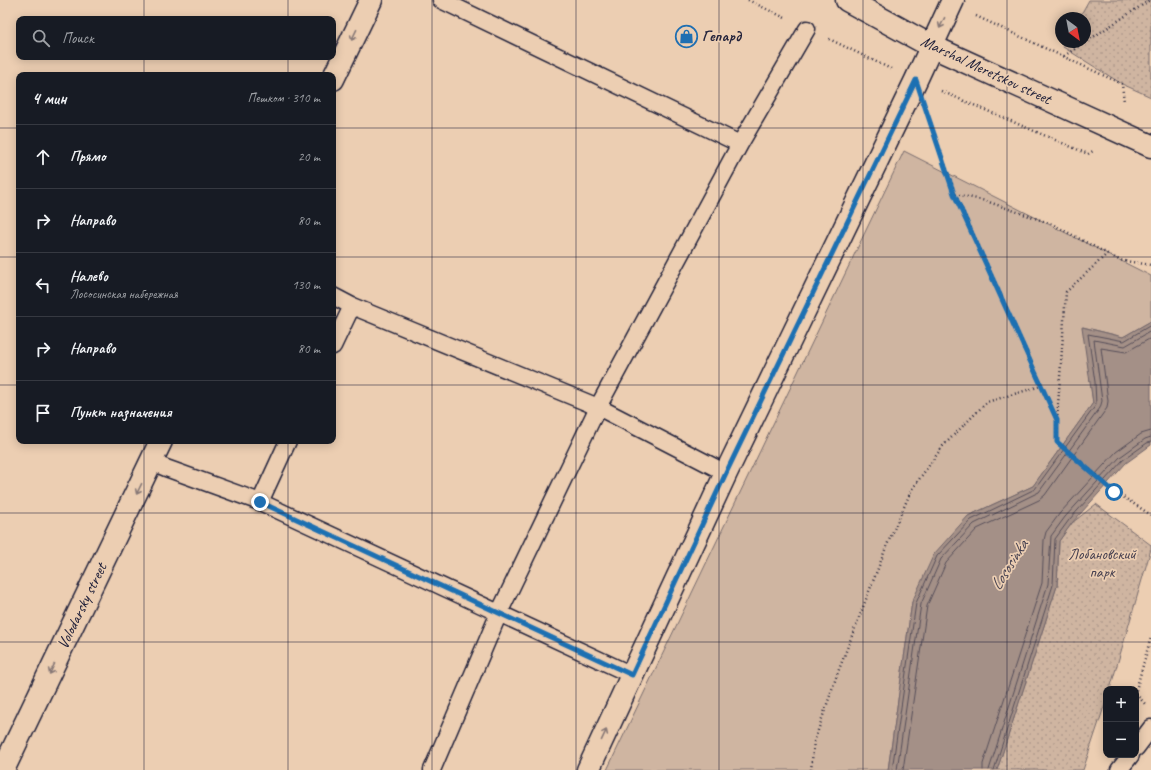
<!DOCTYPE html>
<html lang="ru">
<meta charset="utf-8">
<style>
body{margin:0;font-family:Caveat,sans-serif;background:#242831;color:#f1f3f6}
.controls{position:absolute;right:12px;bottom:12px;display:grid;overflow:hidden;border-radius:8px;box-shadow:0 2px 10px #0003}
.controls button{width:36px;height:36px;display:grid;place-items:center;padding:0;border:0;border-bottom:1px solid #363941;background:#171b24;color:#f1f3f6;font:20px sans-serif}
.compass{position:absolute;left:1055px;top:12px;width:36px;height:36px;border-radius:50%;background:#171b24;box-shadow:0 2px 10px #0003;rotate:148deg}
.stop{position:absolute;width:12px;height:12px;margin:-9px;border:3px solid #1f6fb2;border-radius:50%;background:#fff}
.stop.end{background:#1f6fb2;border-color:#fff;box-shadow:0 1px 4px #0008}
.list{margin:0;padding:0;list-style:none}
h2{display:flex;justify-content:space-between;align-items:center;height:52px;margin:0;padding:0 16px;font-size:17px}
h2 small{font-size:13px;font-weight:400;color:#9ea1a6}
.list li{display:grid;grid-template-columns:26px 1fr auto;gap:12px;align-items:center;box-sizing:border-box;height:64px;padding:0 16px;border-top:1px solid #363941}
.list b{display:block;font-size:15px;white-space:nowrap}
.list p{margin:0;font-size:13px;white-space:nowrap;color:#9ea1a6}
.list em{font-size:13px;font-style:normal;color:#9ea1a6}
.icon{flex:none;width:22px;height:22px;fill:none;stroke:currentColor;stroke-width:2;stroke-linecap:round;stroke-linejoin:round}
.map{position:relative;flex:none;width:1151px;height:770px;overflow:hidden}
.search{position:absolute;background:#171b24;box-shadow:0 2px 10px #0003;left:16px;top:16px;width:320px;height:44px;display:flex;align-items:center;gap:10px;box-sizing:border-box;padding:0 14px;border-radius:8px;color:#9ea1a6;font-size:15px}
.panel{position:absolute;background:#171b24;box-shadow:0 2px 10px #0003;left:16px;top:72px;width:320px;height:372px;border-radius:8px}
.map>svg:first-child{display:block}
</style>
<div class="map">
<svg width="1151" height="770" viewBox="0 0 1151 770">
<defs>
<pattern id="park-dots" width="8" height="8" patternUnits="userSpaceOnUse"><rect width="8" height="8" fill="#cfb5a1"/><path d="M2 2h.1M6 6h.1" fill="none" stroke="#b19b8c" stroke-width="1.8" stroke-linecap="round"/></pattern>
</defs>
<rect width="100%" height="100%" fill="#ecceb2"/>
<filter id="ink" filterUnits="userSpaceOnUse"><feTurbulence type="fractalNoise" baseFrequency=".025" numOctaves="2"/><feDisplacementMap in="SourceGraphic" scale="8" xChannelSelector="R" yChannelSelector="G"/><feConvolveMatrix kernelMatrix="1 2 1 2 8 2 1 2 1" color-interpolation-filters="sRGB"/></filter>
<g filter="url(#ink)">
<!-- grass -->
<path fill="#cfb5a1" stroke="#786c6e" d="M904,151L1151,276V321L1123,337L1083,327L1093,403L1033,486L968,516L912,602L888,770H607Z"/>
<!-- park -->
<path fill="url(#park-dots)" stroke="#786c6e" d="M1089,0H1151V97L1122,84L1063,47L1066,42H1085V18H1079Z
M1096,504L1151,545V549L1110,689H1106V701L1083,770H997L1057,586L1059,541L1072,523Z"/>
<!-- water -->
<path fill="#a49087" stroke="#706469" d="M1151,321V445L1126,463L1072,523L1059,541L1057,586L997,770H888L912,602L934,554L968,516L1033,486L1093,403L1082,327L1123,337Z"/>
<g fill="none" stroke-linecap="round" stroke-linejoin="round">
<!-- shore -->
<path stroke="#564e59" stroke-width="1" d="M892,770L916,603L937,556L971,520L1035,489L1096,405L1095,382L1088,334L1124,341L1151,325
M897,770L921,604L941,559L974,524L1039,492L1100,408L1102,401L1094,340L1125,346L1151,331
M903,770L927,606L946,563L977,529L1039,500L1045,495L1107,408L1108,401L1101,348L1126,352L1151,338
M983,770V764L1042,583L1044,540L1046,532L1060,513L1116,452L1141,434L1151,431
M989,770L1048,584L1051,536L1065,517L1120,457L1145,439L1151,437
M994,770L1053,585L1055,539L1069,520L1123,460L1147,443L1151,442"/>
<defs>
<path id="service" d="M441,0L740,144L807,29
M333,296L352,306L598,407L726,473
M333,346L352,306
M152,462L166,468L260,502L632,675
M260,502L288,441
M1136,748L1151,728
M432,770L499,613L598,407L740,144
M1119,770L1131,755"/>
<path id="minor" d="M333,79L371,0
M3,770L161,441
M588,770L726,473L916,80L953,0"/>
<path id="secondary" d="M847,0L931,46L1151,146"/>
</defs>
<!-- service casing -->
<use href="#service" stroke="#22223b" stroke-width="19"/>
<!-- minor casing -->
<use href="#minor" stroke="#22223b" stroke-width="25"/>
<!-- secondary casing -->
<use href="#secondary" stroke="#22223b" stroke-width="25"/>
<!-- path -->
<path stroke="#22223b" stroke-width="2.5" stroke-dasharray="1 3" stroke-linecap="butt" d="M748,0L785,18
M976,16L1122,84L1124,102
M829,39L891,69
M1064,56L1150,0
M941,91L1088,154L1093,151
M929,119L955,194L1057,420V442L1114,491L1151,515
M955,194L986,201L1052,224L1119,260L1151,265
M1057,420L1066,292L1107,254
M1136,690L1151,637
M1136,694L1145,704
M811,770L814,742L838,672L887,545L912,489L943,446L987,402L1041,386"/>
<!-- service -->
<use href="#service" stroke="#ecceb2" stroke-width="16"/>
<!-- minor -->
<use href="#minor" stroke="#ecceb2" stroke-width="22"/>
<!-- secondary -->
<use href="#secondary" stroke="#ecceb2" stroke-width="22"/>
</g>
<!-- one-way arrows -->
<defs><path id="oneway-shaft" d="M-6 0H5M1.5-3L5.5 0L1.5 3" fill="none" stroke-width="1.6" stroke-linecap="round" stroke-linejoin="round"/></defs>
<g stroke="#877876">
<use href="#oneway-shaft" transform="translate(942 23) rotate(116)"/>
<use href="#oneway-shaft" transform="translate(354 35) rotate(116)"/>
<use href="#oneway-shaft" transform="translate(139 489) rotate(116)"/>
<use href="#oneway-shaft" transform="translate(52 669) rotate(116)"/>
<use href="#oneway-shaft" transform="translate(604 735) rotate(-65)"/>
</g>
</g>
<g fill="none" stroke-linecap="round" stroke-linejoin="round" filter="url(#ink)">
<!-- route -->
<path stroke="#1f6fb2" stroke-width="5" d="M260,502L632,675L726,473L916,80L954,194L1057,420V442L1114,492"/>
</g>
<!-- grid -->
<path fill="none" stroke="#22223b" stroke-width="1" stroke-opacity="0.55" d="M144,0V19M288,0V19M432,0V770M576,0V770M719,0V770M863,0V770M1007,0V770M144,57V75M288,57V75M0,128H19M333,128H1151M0,257H19M333,257H1151M0,385H19M333,385H1151M144,441V770M288,441V770M0,513H1151M0,642H1151"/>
<!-- icons -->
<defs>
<symbol id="shop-ring" viewBox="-11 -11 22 22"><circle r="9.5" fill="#ecceb2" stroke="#1f6fb2" stroke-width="1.5"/><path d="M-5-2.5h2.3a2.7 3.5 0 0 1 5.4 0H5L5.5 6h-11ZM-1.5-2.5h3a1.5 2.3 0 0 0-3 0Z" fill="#1f6fb2"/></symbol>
</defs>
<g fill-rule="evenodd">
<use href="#shop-ring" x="674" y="24" width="25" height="25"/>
</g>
<g text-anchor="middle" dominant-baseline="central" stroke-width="3.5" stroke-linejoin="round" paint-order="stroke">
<!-- poi labels -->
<g font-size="16" font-weight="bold" fill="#22223b" stroke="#ecceb2" text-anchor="start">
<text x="702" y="36">Гепард</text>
</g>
<!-- street labels -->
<g font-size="16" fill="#22223b" stroke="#ecceb2">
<text transform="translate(986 70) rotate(25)">Marshal Meretskov street</text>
<text transform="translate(82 606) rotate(-64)">Volodarsky street</text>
</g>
<!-- park labels -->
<g font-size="16" fill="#453f4f" stroke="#ecceb2">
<text x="1102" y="554">Лобановский<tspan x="1102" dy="18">парк</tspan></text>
</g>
<!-- water labels -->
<g font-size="17" font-style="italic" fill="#423e4e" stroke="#ecceb2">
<text transform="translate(1009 565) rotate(-58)">Lososinka</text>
</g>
</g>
</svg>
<div class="controls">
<button>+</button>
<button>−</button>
</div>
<svg class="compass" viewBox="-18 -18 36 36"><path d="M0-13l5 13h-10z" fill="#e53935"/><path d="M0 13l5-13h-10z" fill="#9ea1a6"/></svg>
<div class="stop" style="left:1114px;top:492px"></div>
<div class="stop end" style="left:260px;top:502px"></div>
<div class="search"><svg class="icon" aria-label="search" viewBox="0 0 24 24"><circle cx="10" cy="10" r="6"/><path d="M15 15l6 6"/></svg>Поиск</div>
<section class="panel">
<h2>4 мин<small>Пешком · 310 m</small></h2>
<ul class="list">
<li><svg class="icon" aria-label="ahead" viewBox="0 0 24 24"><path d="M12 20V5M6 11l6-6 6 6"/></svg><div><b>Прямо</b></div><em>20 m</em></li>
<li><svg class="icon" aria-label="right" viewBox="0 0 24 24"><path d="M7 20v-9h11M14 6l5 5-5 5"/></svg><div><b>Направо</b></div><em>80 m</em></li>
<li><svg class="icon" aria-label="left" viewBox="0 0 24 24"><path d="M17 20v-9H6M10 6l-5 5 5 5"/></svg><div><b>Налево</b><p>Лососинская набережная</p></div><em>130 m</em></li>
<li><svg class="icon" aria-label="right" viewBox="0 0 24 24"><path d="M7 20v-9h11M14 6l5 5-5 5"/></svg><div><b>Направо</b></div><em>80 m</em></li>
<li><svg class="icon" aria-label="arrive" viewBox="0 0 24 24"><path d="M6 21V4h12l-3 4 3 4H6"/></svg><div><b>Пункт назначения</b></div></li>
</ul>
</section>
</div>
